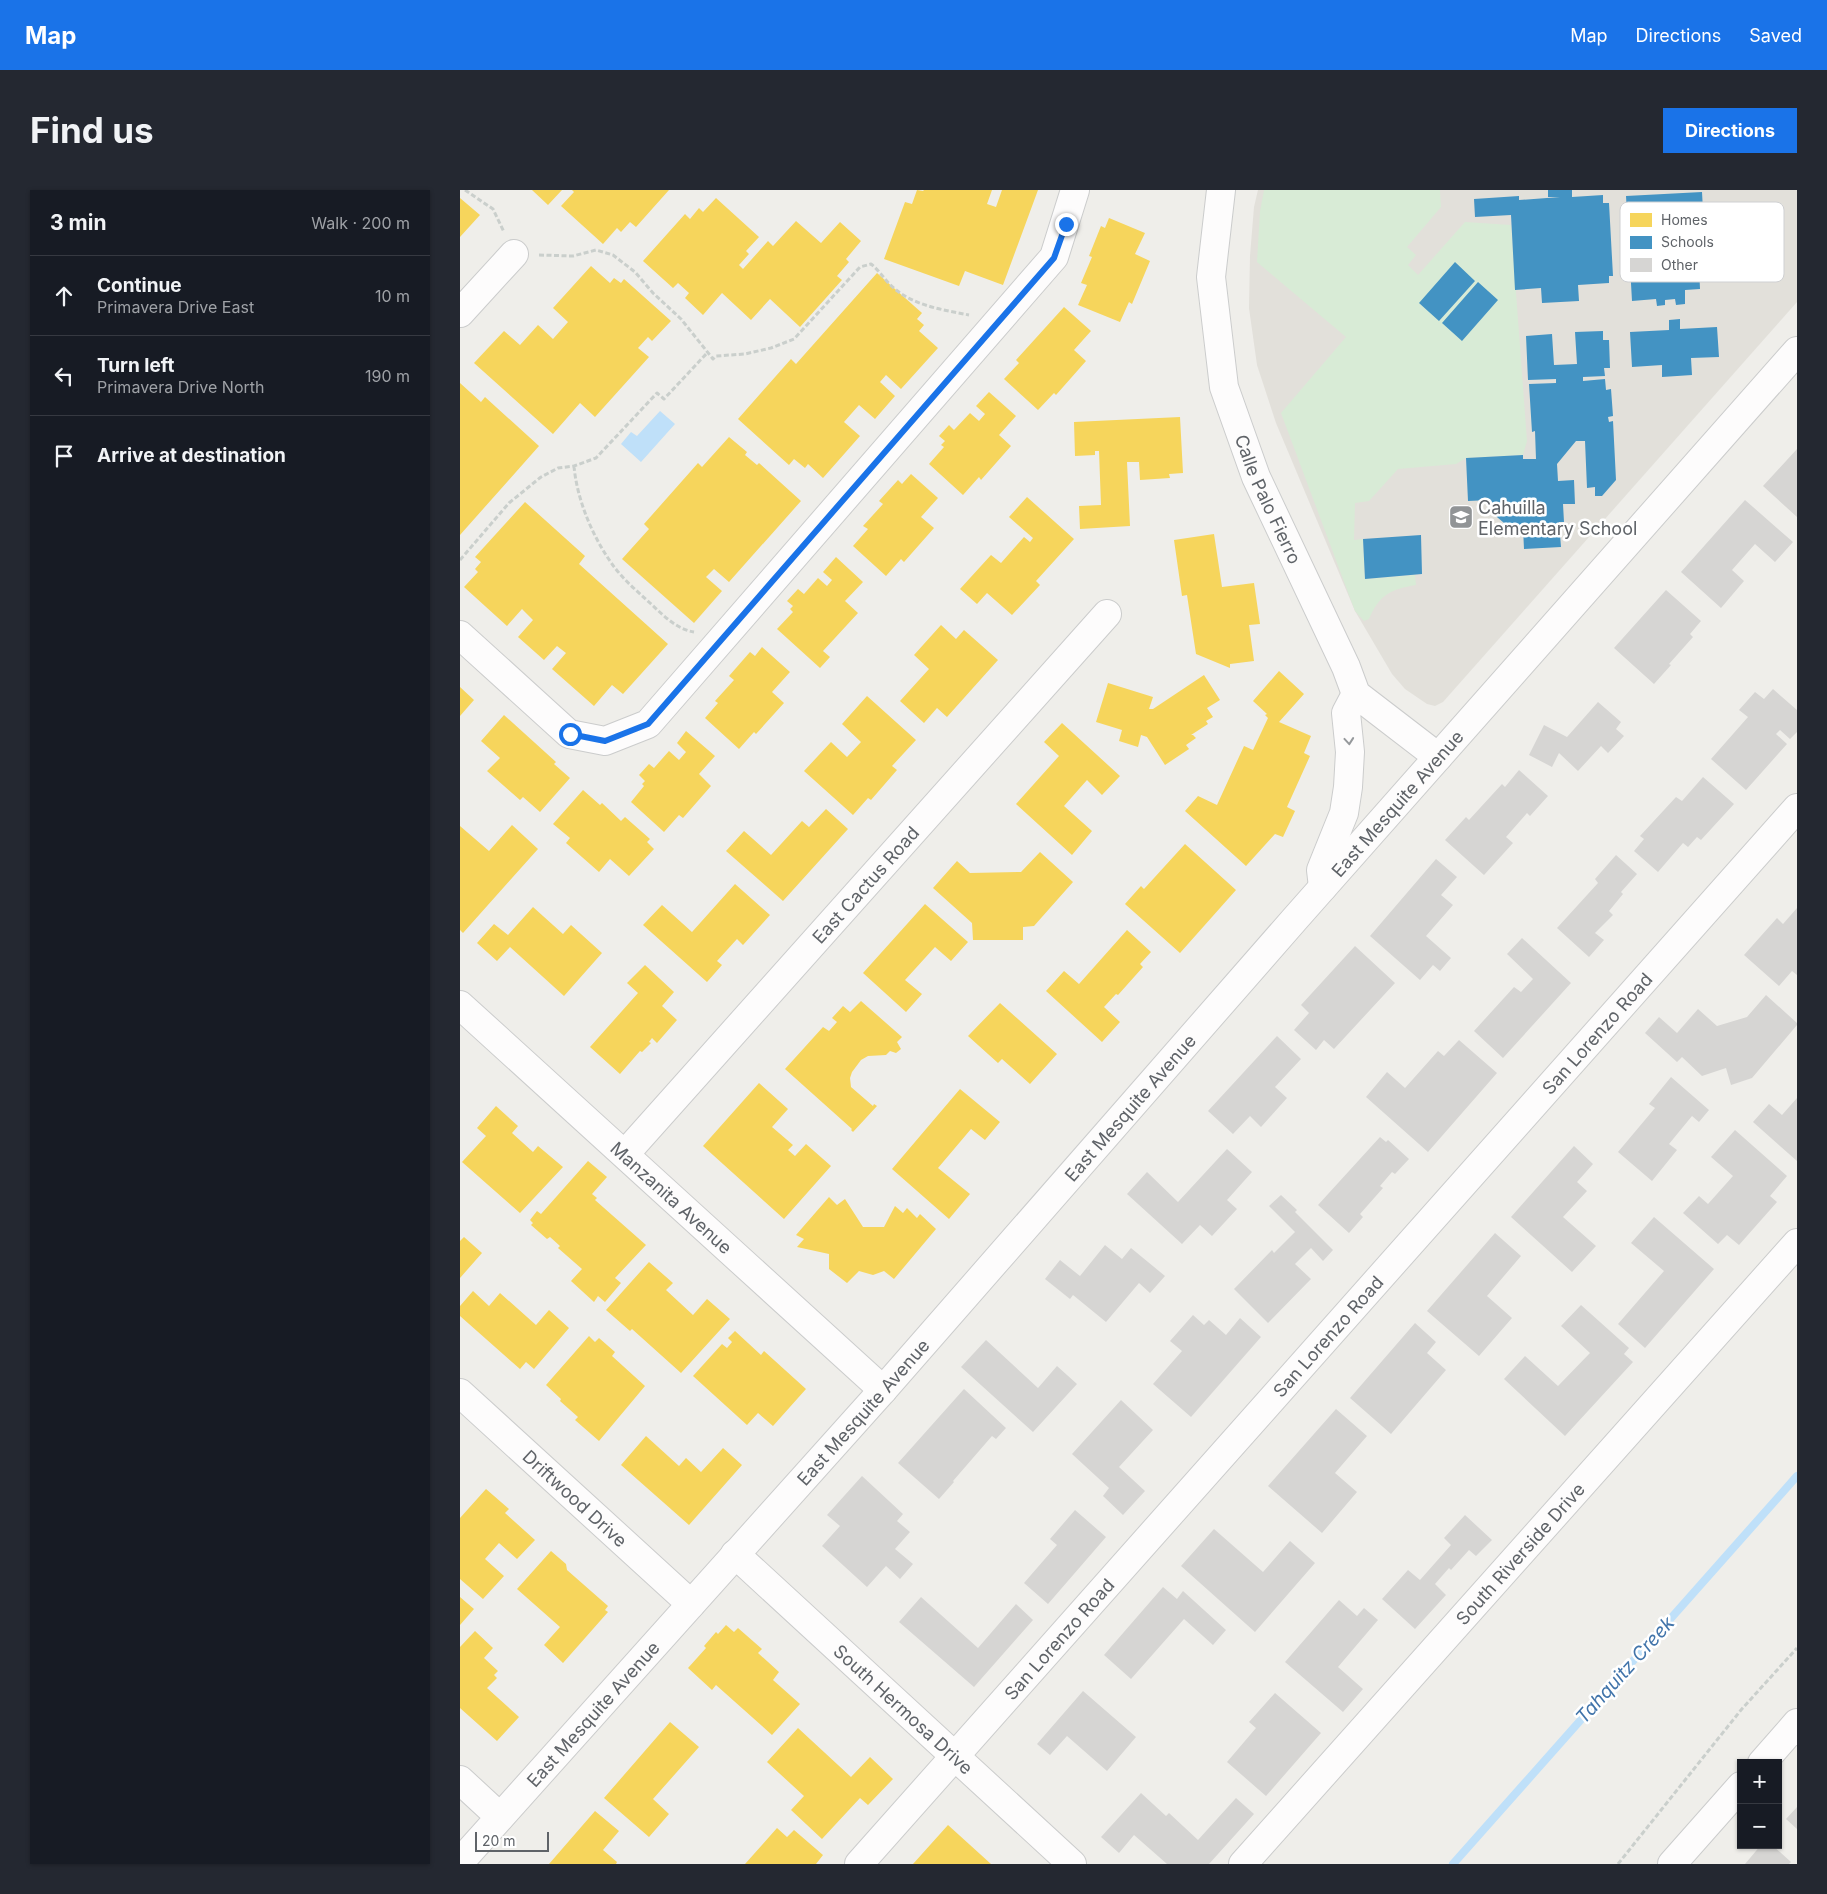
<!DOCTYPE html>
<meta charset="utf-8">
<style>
body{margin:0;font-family:Inter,sans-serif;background:#242831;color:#f1f3f6}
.controls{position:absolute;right:15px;bottom:15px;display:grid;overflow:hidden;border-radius:0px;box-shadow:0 1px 4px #0004}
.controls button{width:45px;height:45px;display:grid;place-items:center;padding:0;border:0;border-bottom:1px solid #363941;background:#171b24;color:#f1f3f6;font:25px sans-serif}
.scale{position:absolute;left:15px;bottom:12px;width:74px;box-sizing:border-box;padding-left:5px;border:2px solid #5f6368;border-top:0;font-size:14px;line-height:18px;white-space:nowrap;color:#5f6368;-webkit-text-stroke:4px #fff;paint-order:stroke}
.stop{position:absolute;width:15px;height:15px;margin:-11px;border:4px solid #1a73e8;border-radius:50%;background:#fff}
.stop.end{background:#1a73e8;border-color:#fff;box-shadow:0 1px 5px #0008}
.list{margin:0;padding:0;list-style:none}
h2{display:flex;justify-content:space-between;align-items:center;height:65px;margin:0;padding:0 20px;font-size:21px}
h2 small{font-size:16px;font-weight:400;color:#9ea1a6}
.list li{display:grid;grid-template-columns:32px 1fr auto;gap:15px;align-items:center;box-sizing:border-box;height:80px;padding:0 20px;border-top:1px solid #363941}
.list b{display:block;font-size:19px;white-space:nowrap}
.list p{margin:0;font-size:16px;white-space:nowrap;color:#9ea1a6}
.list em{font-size:16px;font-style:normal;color:#9ea1a6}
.icon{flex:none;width:28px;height:28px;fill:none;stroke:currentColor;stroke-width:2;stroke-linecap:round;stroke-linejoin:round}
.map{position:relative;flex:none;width:1337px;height:1674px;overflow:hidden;border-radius:0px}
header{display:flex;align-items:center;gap:30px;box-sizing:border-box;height:70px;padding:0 25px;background:#1a73e8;color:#fff}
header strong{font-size:24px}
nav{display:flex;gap:28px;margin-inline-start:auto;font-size:18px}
.intro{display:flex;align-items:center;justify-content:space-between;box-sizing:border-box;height:120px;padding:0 30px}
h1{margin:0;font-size:35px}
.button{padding:12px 22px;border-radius:0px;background:#1a73e8;color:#fff;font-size:18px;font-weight:700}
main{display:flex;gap:30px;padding:0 30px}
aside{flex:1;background:#171b24;border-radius:0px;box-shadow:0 1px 4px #0004}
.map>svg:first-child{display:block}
</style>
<header>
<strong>Map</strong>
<nav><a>Map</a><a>Directions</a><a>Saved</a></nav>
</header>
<div class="intro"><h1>Find us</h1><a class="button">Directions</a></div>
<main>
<aside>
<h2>3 min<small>Walk · 200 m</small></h2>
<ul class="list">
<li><svg class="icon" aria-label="ahead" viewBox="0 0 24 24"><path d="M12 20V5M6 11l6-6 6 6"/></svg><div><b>Continue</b><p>Primavera Drive East</p></div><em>10 m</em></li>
<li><svg class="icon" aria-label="left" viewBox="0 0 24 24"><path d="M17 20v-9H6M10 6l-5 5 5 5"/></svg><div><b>Turn left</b><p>Primavera Drive North</p></div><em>190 m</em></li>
<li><svg class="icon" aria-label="arrive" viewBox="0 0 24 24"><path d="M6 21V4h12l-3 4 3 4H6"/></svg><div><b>Arrive at destination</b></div></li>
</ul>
</aside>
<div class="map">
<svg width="1337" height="1674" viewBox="0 0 1337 1674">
<rect width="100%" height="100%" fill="#efeeea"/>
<!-- education -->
<path fill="#e2e0da" d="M798,0H1337V112L983,512L975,516L967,514L945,499L932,484L895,421L816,233L797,175L789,118L790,66L794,17Z"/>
<!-- green -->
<path fill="#d8ebd6" d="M804,0H980L981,17L947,57L956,65L948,75L958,85L1005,32L1051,35L1067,251L1063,265L1006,268L996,274L938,279L909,311L895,313L894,350L903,349L905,389L955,385L956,395C931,399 919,405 909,429L904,431L895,421L821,223L886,147L797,72L800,21Z"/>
<!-- water -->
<path fill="#bfe0f9" d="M200,221L215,234L181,272L161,254L171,242L177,246Z"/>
<!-- homes -->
<path fill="#f6d55c" d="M72,0H102L88,15Z
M112,0H209L176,37L170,32L161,42L157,38L143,54L101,16L114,2Z
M457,0L463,1L464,0H532L527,14L536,17L542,0H578L543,95L505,81L499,96L424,69L445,12L452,14Z
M0,8L20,25L0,47Z
M256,8L299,47L286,61L289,64L279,75L283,79L308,51L313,56L336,31L361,53L380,32L401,51L386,69L389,72L377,86L382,90L340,137L310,109L291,130L262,103L243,125L225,108L229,103L218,93L213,98L183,71L225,24L230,29L239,18L243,22Z
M649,28L685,43L675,64L690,71L672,114L669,112L660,132L618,115L627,95L621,93L632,67L629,66L641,36L645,38Z
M131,76L150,93L154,88L161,93L164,89L211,131L192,151L188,147L178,158L189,167L135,227L120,213L93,244L14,173L44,141L60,155L78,135L93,149L108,132L93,118Z
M417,83L462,123L457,129L464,135L459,141L478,158L441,199L426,185L420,192L435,206L415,229L399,215L384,232L400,246L363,288L348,274L345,278L334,269L329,275L278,229L331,169L336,174Z
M604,117L631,141L614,160L626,171L596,205L594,203L578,220L544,189L559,173L556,170Z
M0,193L21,212L25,207L79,256L0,345Z
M529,202L556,226L539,245L551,256L521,290L519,287L503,305L469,274L484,257L481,255L485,251L479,246L489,235L494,240L510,223L519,231L525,224L516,216Z
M720,227L723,283L709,284L710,288L680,290L679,272H667L670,336L620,339L619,316L641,315L639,261H635V265L615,266L614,232Z
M269,247L287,262L285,265L297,275L299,273L341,311L269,392L254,379L246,387L262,401L234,433L162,369L189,339L184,334L238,273L242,277Z
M451,284L478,308L461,327L474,338L444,372L441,369L426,386L393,356L408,339L403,336L423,314L419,311L438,290L442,294Z
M567,307L614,349L576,391L580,395L552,425L527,403L517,414L500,399L531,365L541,373L564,347L570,352L573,348L549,327Z
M65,312L125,366L119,374L208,454L163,504L152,495L134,516L92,479L106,463L97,456L84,470L58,447L73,430L62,419L47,436L4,397L18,382L15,379L21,372L15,367Z
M754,344L762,397L794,393L800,434L789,435L794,471L770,474V478L736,464L727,405L722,406L714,350Z
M376,367L403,392L385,411L398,423L363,461L370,467L360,478L317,439L333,422L330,419L333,416L327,411L338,399L344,404L358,388L367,396L372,390L363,382Z
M481,435L496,449L504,440L538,470L487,527L477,518L464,533L440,511L469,479L454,465Z
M302,457L330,482L312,502L324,513L296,544L294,542L279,559L245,528L258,513L255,511L274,490L269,486L290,462L295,466Z
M819,481L844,504L819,532L851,546L844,563L850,566L827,617L835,621L823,647L815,644L786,676L725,621L738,606L757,615L784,556L793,560L808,528L805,525L807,524L793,511Z
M744,485L760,510L747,518L753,527L746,531L748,534L731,545H733L736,548L726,555L729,559L705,575L687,547L681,545L678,557L659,551L662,540L636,532L648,493L693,507L689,519H693Z
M0,497L14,510L0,526Z
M407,506L456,550L432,576L437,580L411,610L408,608L393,625L344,581L371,552L387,567L401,552L382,534Z
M44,525L96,572L94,574L110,588L80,622L63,607L60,610L27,581L40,568L21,551Z
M602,533L660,586L642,605L627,590L604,616L632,641L612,665L556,614L599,566L584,552Z
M226,541L255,566L239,584L251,596L223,628L219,625L204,642L171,612L184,596L182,594L185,591L179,585L189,574L194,578L209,561L219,570L226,562L217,553Z
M123,600L140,615L142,613L161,631L165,627L190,649L187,652L194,659L169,686L150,669L139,682L106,653L110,648L93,634Z
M366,619L388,639L323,711L266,661L284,641L311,665L342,631L349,637Z
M52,635L78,659L3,743L0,740V636L29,661Z
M725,654L776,700L720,763L665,714L681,696L684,699Z
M580,662L613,692L574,736L563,737V750H513L512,733L473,698L497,671L510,683L561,682Z
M275,694L310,725L283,755L277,749L257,771L262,775L247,792L183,735L202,715L232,742Z
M465,714L508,752L491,771L475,757L445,790L462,804L446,822L403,783Z
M73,717L103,744L111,735L142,763L104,806L50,757L37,771L17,753L34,734L48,745Z
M667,740L691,762L680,774L683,777L658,805L656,804L644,817L660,832L642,852L586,801L604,781L619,794Z
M185,775L214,802L202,816L217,830L197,853L192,848L189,852L191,853L182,862L180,861L160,884L130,857L178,803L167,793Z
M401,811L442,847L437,852L441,859L436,863L430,861L426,865L408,866L401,870L392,882L390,888L391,897L413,916L414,914L417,916L393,942L391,940L392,939L325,879L363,837L369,841L377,832L372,828L383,816L390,822Z
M540,813L597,864L570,894L542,869L538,873L508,846Z
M299,893L328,919L312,937L333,955L328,960L335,966L346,954L371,976L324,1029L243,956Z
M500,899L540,932L525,950L511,939L478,978L510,1004L489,1029L432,979Z
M36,916L58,936L52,943L73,962L78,956L103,977L60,1023L2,972L26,946L17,938Z
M128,971L147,987L132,1004L137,1008L135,1010L186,1055L155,1088L161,1093L145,1112L138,1106L134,1112L111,1091L122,1079L98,1058L100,1056L90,1047L87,1049L71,1035L73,1033L70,1030L77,1021L81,1024Z
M369,1007L377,1015L385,1009L403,1037H424L435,1016L443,1023L447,1018L457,1028L460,1024L476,1039L434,1089L424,1081L413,1085L399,1081L387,1093L369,1079V1064L337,1057L344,1049L336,1045Z
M4,1047L22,1063L0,1088V1051Z
M189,1072L213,1093L206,1100L233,1125L247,1109L270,1129L221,1183L172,1139L170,1141L146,1120Z
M13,1101L29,1116L40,1103L76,1135L89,1120L109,1138L74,1179L66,1172L60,1179L0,1126V1116Z
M275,1141L301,1165L304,1161L346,1199L313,1236L298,1223L287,1235L233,1186L262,1154L267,1158L272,1152L268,1148Z
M129,1146L135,1152L139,1148L155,1162L152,1166L185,1196L139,1251L115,1230L118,1227L100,1211L101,1209L86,1195Z
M186,1246L219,1276L226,1268L241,1282L263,1258L282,1275L229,1335L161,1275Z
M26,1299L49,1319L45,1323L75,1350L57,1369L39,1353L25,1369L44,1386L23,1409L0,1389V1328Z
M91,1361L106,1374L107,1380L148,1416L145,1420L148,1422L103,1473L84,1455L100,1437L57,1399Z
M0,1407L14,1419L0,1435Z
M266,1435L274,1442L278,1438L302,1459L298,1463L319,1482L313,1490L340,1514L312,1545L256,1495L252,1500L228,1478L246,1458L244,1456L256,1442L258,1444Z
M15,1441L33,1458L24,1468L38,1481L34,1485L37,1488L27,1498L59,1527L37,1551L0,1518V1457Z
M210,1532L239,1557L193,1609L209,1624L189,1647L144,1608Z
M338,1538L391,1587L410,1567L433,1589L408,1615L400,1608L362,1649L331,1620L344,1606L307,1572Z
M135,1621L159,1641L143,1660L157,1672L156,1674H89Z
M488,1635L531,1674H453Z
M317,1638L327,1647L334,1640L363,1665L356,1674H285Z"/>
<!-- schools -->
<path fill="#4393c3" d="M1088,0H1112V7L1143,5V13H1149L1153,86H1149V93L1118,95L1119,111L1082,113L1081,98L1055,100L1051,25L1015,27L1014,9L1059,6V10L1100,7H1088Z
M1242,2L1246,75H1239L1240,99L1225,100V114L1216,115L1215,109L1205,110V115L1197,116L1196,109L1172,111L1166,6Z
M995,72L1015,91L979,131L959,113Z
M1018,92L1038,110L1002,151L982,133Z
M1220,129V139L1257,137L1259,167L1231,168L1232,185L1202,187V175L1172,177L1170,142L1209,140V130Z
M1143,141V150H1149L1150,178H1144L1145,186L1123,187V191L1145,189L1146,200L1151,199L1153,226L1148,227L1149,232L1153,231L1156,290L1142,306H1135V297L1127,298L1125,251H1116L1097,274L1098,291L1114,290L1115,314H1103L1104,332H1099L1101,357L1064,359L1063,338H1050L1031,322L1030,310L1008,311L1006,268L1063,265V269H1076L1075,241L1072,242L1069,194L1096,193V189L1068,190L1066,146L1092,144L1094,175L1117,174L1115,142Z
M961,345L962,384L905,389L903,349Z"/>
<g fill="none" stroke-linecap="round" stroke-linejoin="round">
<!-- stream -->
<path stroke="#bfe0f9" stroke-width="8" d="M993,1674L1337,1286"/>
</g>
<!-- building -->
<path fill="#d6d5d3" d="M1337,259V327L1303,296Z
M1285,310L1333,352L1315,372L1295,354L1272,380L1284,391L1261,418L1221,382Z
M1206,400L1241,431L1230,444L1233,447L1209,474L1211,475L1194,494L1154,458Z
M1313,499L1337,520V542L1330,549L1320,540L1316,544L1327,554L1286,600L1251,569L1288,527L1279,520L1295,502L1304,509Z
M1138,512L1161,532L1156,539L1164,546L1148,563L1141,556L1118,581L1099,563L1092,577L1069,565L1084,535L1107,547Z
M1059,580L1088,606L1070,626L1067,623L1046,647L1053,653L1024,685L985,650L1006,627L1009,630L1042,594L1045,597Z
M1243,587L1274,614L1241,650L1237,647L1228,657L1223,653L1198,682L1174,661L1184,649L1180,646L1216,607L1222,611Z
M1156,665L1177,684L1161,702L1163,704L1149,721L1153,725L1135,743L1144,750L1129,767L1097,738L1138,693L1135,689Z
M976,669L997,687L981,705L993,715L966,746L991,768L980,781L973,775L960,790L910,746Z
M1337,718V785L1332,781L1319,796L1284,765L1317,728L1323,734Z
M1062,748L1111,793L1043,868L1014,841L1054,797L1061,802L1073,789L1047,764Z
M895,756L935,793L874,859L864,850L856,860L834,840L849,823L841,815Z
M1306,805L1337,833V835L1292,888L1271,895L1266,878L1242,886L1222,867L1217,872L1185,843L1199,827L1217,843L1238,819L1257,836L1287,827Z
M817,846L841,869L815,897L827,908L801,937L790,926L773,944L748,921Z
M999,850L1037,883L968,962L906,907L927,882L945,898L978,861L984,866Z
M1211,887L1249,920L1239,932L1232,926L1209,954L1217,960L1192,991L1158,962L1195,918L1189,914Z
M1337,908V971L1293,932L1309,914L1322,925Z
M1275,940L1327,986L1310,1006L1317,1012L1279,1055L1267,1045L1258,1054L1223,1023L1239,1006L1248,1014L1273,986L1251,967Z
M920,947L926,952L928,950L949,969L935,984L932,982L920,996L923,998L900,1024L903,1027L889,1043L858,1015Z
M1114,956L1133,974L1117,992L1127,1001L1103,1027L1136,1056L1112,1082L1051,1027Z
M767,959L792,982L767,1010L777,1019L752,1046L740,1035L722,1054L667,1004L687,982L718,1012Z
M821,1005L837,1020L835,1022L873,1060L863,1071L851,1058L835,1074L851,1089L808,1133L774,1099L812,1060L814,1063L835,1042L809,1016Z
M1194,1027L1254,1079L1185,1158L1158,1134L1204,1081L1171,1053Z
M1035,1043L1061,1066L1027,1106L1052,1128L1019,1166L967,1121Z
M645,1055L662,1069L671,1058L705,1086L690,1103L679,1093L646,1132L613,1105L610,1109L585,1089L600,1070L620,1086Z
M1121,1115L1169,1158L1164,1164L1173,1172L1105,1246L1044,1189L1065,1166L1098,1196L1130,1163L1101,1136Z
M733,1125L744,1135L749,1130L766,1145L780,1128L801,1147L731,1227L693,1194L722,1161L710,1151Z
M955,1133L976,1152L967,1163L986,1180L931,1244L890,1208Z
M526,1150L578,1198L597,1176L617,1194L573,1242L501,1177Z
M504,1199L546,1238L536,1249L532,1246L493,1291L494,1292L479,1309L438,1273Z
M661,1210L693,1240L659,1277L685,1301L663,1325L643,1306L649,1298L612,1264Z
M876,1219L907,1246L875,1283L897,1302L862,1343L808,1296Z
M402,1286L443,1324L437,1331L450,1342L435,1359L453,1374L440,1389L426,1376L407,1397L362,1356L380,1336L367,1325Z
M615,1320L646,1347L588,1414L564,1393L597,1355L590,1349Z
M1005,1325L1032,1350L1016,1366L1009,1360L991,1380L989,1378L975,1394L986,1405L955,1439L922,1409L948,1380L960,1390L991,1355L984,1348Z
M754,1339L803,1382L830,1351L855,1373L795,1442L721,1376Z
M703,1397L717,1409L723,1401L766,1440L753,1455L724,1429L671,1489L644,1465Z
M461,1407L518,1458L556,1414L573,1430L514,1497L439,1432Z
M879,1410L897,1426L904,1418L918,1430L878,1477L903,1499L883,1522L825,1472Z
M623,1501L676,1547L647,1581L607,1546L590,1565L577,1554Z
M815,1503L861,1543L806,1606L767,1572L796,1538L789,1532Z
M681,1603L706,1626L709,1623L738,1650L776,1608L794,1624L749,1674H707L674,1645L659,1663L641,1647Z
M1337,1617V1639L1326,1629Z
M1301,1655H1312L1331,1672L1329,1674H1285Z"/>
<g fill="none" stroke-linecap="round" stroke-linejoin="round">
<defs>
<g id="minor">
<path id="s1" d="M761,0L751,87L764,197L796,287L886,477L896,504L978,567"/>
<path d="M0,123L54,64"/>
<path d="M0,445L109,544L145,551L188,534L594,67L615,0"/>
<path d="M863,697L861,680L884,623L888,597L890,562L886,523L896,504"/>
<path id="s2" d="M0,815L423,1200"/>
<path id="s3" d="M165,964L647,424"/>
<path id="s4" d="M0,1203L231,1414"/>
<path id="s5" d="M275,1364L612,1674"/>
<path d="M1302,1573L1337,1533"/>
<path d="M0,1590L40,1627"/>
<path id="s6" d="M0,1672L423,1200L834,730L1337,161"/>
<path id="s7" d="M399,1674L1337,618"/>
<path id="s8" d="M783,1674L1337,1053"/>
<path d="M1212,1674L1281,1596"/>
</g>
</defs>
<!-- minor casing -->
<use href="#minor" stroke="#cbcccc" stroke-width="30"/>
<!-- path -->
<path stroke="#cacfcc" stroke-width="3" stroke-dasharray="5 2.5" stroke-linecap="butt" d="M5,0L33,19L44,42
M79,65L113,66L136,60L153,65L175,82L193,103L221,129L253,169L256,166L285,164L311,158L334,149L400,77L411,74C420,81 426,92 435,99C455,116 484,120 509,125
M114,276C117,311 134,350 155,378C165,391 178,402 190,413C203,425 216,439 234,442
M0,370L49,313L81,287L98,278L114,276L136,268L197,203L204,209L248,162
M1158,1674L1281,1520L1337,1458"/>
<!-- minor -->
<use href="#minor" stroke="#fdfcfc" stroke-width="28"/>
</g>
<!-- one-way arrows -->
<defs><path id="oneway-chevron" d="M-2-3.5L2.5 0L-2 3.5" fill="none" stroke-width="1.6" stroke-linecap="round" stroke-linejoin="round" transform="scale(1.25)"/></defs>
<use stroke="#96999c" href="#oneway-chevron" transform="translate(889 551) rotate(85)"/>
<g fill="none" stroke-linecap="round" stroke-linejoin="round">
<!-- route -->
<path stroke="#1a73e8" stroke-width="6" d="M110,544L145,551L188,534L594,68L606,34"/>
</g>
<!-- icons -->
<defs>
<symbol id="school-square" viewBox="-11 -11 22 22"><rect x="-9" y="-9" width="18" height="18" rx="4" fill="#919496" stroke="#fff"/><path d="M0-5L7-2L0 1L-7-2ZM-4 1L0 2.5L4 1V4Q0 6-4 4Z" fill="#fff"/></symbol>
</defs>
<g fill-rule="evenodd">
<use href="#school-square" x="987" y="313" width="28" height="28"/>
</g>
<g text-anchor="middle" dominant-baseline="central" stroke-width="5" stroke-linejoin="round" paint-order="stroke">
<!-- street labels -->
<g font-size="18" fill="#5f6368" stroke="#fff">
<text stroke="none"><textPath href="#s1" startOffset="319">Calle Palo Fierro</textPath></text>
<text stroke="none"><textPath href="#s6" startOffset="1414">East Mesquite Avenue</textPath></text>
<text stroke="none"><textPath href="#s3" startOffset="361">East Cactus Road</textPath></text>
<text stroke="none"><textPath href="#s7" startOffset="1111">San Lorenzo Road</textPath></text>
<text stroke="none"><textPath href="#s6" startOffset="1009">East Mesquite Avenue</textPath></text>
<text stroke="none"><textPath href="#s2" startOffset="286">Manzanita Avenue</textPath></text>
<text stroke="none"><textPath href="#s7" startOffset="706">San Lorenzo Road</textPath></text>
<text stroke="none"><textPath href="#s6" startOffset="604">East Mesquite Avenue</textPath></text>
<text stroke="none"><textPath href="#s4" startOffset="156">Driftwood Drive</textPath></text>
<text stroke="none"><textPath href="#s8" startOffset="416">South Riverside Drive</textPath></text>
<text stroke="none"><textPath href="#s7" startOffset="301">San Lorenzo Road</textPath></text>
<text stroke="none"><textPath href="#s5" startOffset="229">South Hermosa Drive</textPath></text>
<text stroke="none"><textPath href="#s6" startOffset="199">East Mesquite Avenue</textPath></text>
</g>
<!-- poi labels -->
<g font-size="18" fill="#5f6368" stroke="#fff" text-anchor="start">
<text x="1018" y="317">Cahuilla<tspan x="1018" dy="21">Elementary School</tspan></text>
</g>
<!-- water labels -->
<g font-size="19" font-style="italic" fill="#4174aa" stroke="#fff">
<text transform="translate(1165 1480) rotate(-48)">Tahquitz Creek</text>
</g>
</g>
<!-- legend -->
<rect x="1160" y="12" width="164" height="80" rx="8" fill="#fff" stroke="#cfd0d2" stroke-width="1"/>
<rect x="1170" y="23" width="22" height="14" fill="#f6d55c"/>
<rect x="1170" y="46" width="22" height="13" fill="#4393c3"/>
<rect x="1170" y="68" width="22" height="14" fill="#d6d5d3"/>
<g font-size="14" fill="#5f6368">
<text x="1201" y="35">Homes</text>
<text x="1201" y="57">Schools</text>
<text x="1201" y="80">Other</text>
</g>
</svg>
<div class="controls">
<button>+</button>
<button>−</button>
</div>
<div class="scale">20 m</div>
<div class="stop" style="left:110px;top:544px"></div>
<div class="stop end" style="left:606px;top:34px"></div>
</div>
</main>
